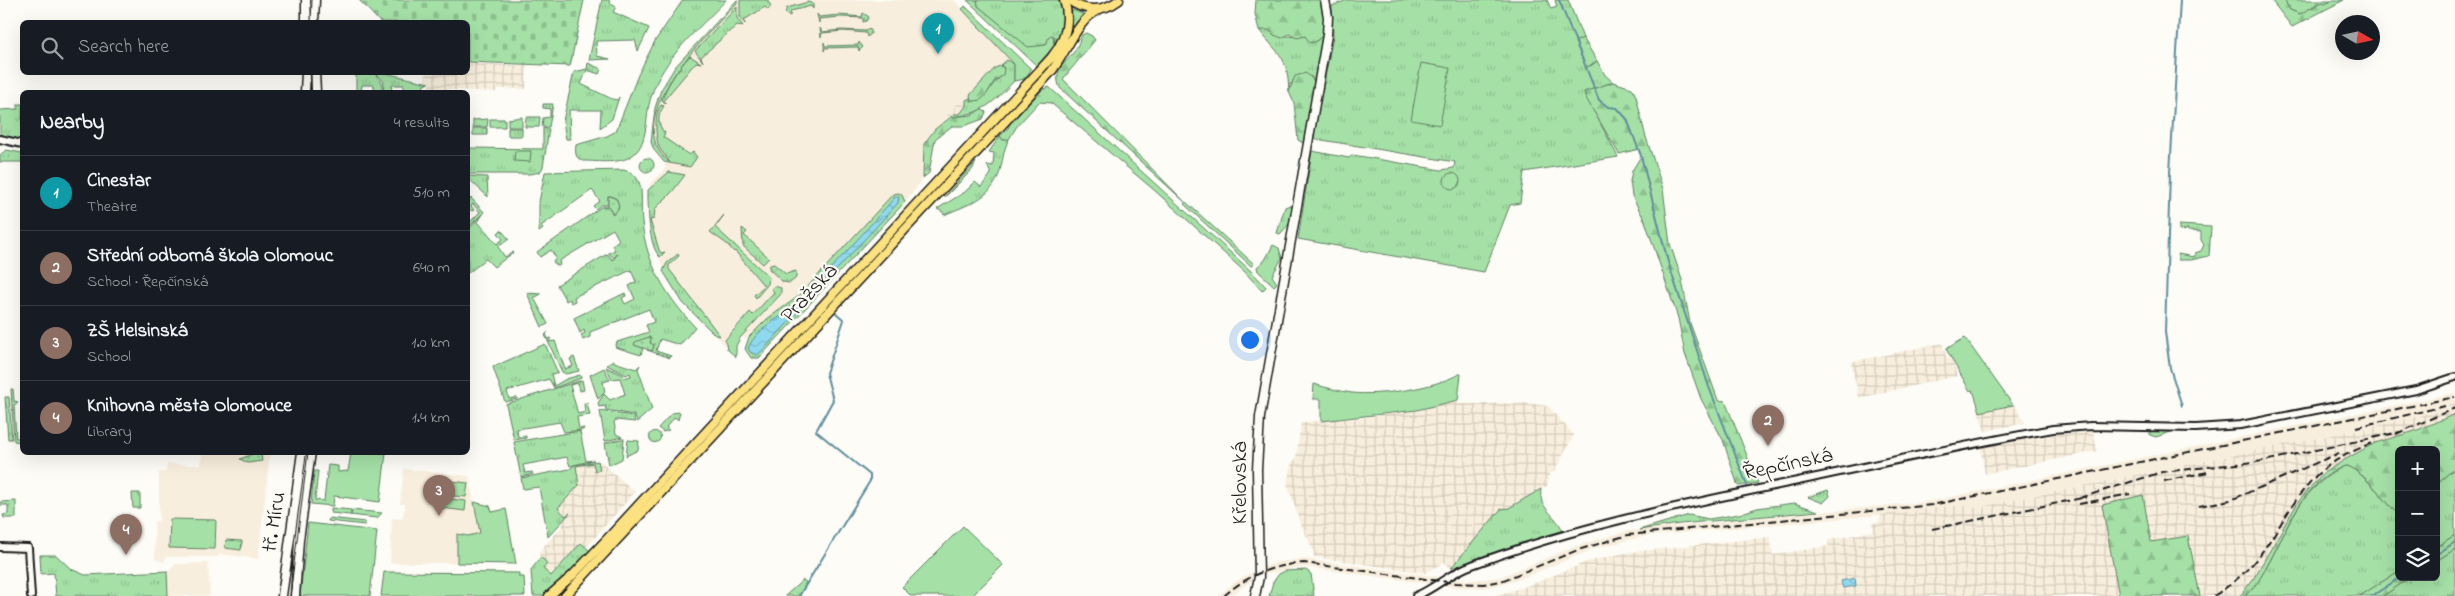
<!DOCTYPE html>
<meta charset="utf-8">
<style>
body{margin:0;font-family:"Indie Flower",sans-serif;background:#20242c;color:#f1f3f6}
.controls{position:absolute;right:15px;bottom:15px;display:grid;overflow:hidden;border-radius:8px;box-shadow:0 5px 20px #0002}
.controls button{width:45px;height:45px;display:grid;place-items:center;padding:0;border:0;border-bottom:1px solid #363941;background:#171b24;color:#f1f3f6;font:25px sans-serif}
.compass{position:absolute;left:2335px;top:15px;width:45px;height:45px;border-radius:50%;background:#171b24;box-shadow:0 5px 20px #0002;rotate:99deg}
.you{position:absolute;left:1249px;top:339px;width:18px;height:18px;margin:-12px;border:4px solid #fff;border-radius:50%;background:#1a73e8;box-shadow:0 0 0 8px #1a73e833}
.badge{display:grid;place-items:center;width:32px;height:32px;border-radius:50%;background:#db2777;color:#fff;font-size:16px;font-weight:700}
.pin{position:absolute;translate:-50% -41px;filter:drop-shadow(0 1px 2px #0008)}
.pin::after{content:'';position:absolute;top:26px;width:18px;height:15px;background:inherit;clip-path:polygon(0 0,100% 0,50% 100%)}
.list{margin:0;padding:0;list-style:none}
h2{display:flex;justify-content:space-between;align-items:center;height:65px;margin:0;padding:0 20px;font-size:21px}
h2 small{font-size:16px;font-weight:400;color:#9ea1a6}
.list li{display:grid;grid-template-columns:32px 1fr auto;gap:15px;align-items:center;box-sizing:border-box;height:75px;padding:0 20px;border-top:1px solid #363941}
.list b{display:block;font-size:19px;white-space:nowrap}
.list p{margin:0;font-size:16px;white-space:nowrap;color:#9ea1a6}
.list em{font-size:16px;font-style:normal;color:#9ea1a6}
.icon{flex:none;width:28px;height:28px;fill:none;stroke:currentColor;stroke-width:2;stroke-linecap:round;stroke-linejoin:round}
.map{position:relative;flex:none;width:2455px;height:596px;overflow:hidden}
.search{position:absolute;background:#171b24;box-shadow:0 5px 20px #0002;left:20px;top:20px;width:450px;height:55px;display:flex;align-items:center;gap:12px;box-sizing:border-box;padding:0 18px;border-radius:8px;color:#9ea1a6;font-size:19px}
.panel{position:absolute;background:#171b24;box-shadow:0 5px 20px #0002;left:20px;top:90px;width:450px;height:365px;border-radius:8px}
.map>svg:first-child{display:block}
</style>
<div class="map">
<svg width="2455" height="596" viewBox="0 0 2455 596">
<defs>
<pattern id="industrial-grid" width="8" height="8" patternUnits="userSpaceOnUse" patternTransform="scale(1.25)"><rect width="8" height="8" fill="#f8eedd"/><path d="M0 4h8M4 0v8" fill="none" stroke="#d4ccbd"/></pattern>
<pattern id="grass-tufts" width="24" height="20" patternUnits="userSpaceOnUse" patternTransform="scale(1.25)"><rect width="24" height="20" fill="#a5e1a7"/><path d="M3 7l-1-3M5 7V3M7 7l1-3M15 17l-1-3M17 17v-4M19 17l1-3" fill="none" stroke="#8dc08f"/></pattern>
<pattern id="forest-firs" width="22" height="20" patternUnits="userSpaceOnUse" patternTransform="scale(1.25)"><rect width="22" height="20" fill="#a5e1a7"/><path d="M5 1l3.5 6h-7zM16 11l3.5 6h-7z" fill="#8dc08f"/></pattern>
<pattern id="cemetery-stones" width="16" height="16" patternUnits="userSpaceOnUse" patternTransform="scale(1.25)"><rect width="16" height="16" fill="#a5e1a7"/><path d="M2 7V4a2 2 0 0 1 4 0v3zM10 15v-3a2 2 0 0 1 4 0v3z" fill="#8dc08f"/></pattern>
<pattern id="park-dots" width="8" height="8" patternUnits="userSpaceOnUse" patternTransform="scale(1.25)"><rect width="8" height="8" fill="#a5e1a7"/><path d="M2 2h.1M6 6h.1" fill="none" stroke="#8dc08f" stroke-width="1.8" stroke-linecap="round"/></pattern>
<pattern id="water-waves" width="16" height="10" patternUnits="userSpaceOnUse" patternTransform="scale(1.25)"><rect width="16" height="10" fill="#8fd9f0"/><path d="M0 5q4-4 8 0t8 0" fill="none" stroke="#7bbacd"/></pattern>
</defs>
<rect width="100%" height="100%" fill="#fdfcf7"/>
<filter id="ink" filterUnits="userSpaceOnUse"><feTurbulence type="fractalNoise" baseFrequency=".02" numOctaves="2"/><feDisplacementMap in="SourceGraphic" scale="10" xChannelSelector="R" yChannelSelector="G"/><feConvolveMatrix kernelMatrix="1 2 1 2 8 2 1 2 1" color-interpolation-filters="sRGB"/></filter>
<g filter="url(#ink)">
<!-- built -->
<path fill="#f8eedd" d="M736,0H767L770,2L772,0H954L1014,64V81L995,101L972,115L951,117L944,120L924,144L923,179L905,202L902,195L893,194L799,296L767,319L746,339L742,336L729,350L679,297L669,282L652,240L648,199L650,183L665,169V163L654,150L651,142L652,122L659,94L678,62Z
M2455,393V401L2448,403L2449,408L2395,422L1970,509L1966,506H1949L1912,512L1646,536L1596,548L1515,581L1483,588L1456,587L1304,567L1270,573L1253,580L1230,596H1218L1233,583L1257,569L1278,562L1304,559L1457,579L1471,580L1500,577L1576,546L1627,531L1931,501Z
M202,453H270L258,559L220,554L217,557H166L164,562L155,559L154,522L159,521V472H166L167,464L201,465Z
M404,469L469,476L480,533L468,536L457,534V563H390L392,518L402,519L405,509V504H400Z
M208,563L210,596H168V573L175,564Z"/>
<!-- industrial -->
<path fill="url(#industrial-grid)" d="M468,63L527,66L526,89H497L496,92L432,89L429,87V83H425L426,73L468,72Z
M960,101L966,106L960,114L950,117L947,115Z
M1942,343L1946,356L1953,361L1957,376L1859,398L1851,362Z
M1458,400L1460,404L1527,403L1548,406L1574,435L1554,472L1550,474L1547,486L1509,508L1501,510L1451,568L1444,562L1425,573L1314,557L1313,550L1300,522L1287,483L1292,462L1296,459L1301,422L1363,418L1417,410Z
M2455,401V414L2415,431L2375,443L2346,459L2322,475L2298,502L2254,578L2240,596H1494L1527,586L1587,562L1624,553L1770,537L1773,555L1828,546V540L1874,531L1872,523L1879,522L1881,515L1949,506H1966L1970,509L2395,422L2449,408L2448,403Z
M2014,404L2025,423L1985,431L1978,411Z
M2093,431L2097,451L1985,474L1980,447L2065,433Z
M600,461L635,492L552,586L541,580L539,552L563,525L554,509L575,465Z"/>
<!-- grass -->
<path fill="url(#grass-tufts)" stroke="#607e62" d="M602,0H609L611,4L616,7L613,12L649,28L638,51L635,40L596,41L597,56L610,59L589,60Z
M683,0H726C699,29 663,57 651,97C645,114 649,142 634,154C622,165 599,161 583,161C575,158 575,153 576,145L607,136L616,131L638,75L655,41Z
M737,0V3C707,36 616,119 670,163C667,157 662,153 659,147C655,137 654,112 661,105L664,106C657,115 657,125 665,133L663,137L689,155L693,152L697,157L690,167L664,162L654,150L651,142L655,108L661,90L675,67Z
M740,0H767L771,6L768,10L765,7L744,20L745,24L740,17Z
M977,0H1060C1066,17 1063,30 1054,46L1055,36L1046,45L1028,48L978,6Z
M1347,0H1547L1551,9L1557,7L1555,0H1568L1583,38L1575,42L1591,66L1597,61L1605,75L1613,82L1584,92L1618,157L1524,172L1520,203L1510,205L1484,272L1298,239L1312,151L1349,158L1353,155L1441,170L1454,168L1455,162L1316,139L1313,137L1333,37L1332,6Z
M2284,0H2332L2325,4L2319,3L2300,14L2290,10Z
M808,2L813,4V9L811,6L791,11L790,16L785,13L787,8Z
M737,7V18L743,26L737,25L701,57L703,62L695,51Z
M1072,10L1083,14L1070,36Z
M863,13L869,17L866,21L863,22V18L840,17L819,19V23L817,14L819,17L840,15L862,17Z
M820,28L822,32L841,30L866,31L867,29L871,30V34L867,37L866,33L843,31L822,33L821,37Z
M1265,29L1269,30L1274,35C1285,35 1295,38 1305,36L1315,42L1323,35L1315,82L1311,76L1290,84L1289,92C1287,54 1281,58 1259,30Z
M824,42L825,46L858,45L859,42L863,47L859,51L858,47L825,48L824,51Z
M690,56L701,63L696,62L664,100L666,104L662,100C667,84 678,68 690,56Z
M1007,60L1014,64V81C993,103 983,114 951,117L954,114H960L966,106V100L970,98L971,101C988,102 989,84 1001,77L1004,68L1001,65Z
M588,63L601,69L599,74L587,70L581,84L612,99L618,100L619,97L612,119L600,128L601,110H569L570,139H566L563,121L574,72L587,69Z
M356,73L375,74L382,82V91L374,90V85H362L361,92H356Z
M376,73H385L429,83L424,85L423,91L427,92H410L404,90V85H392L391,92H383L384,82Z
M18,104H22V141L0,135V110L18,109Z
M543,104H553L549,127H542L543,118L550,117V109L543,108Z
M522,117V127H508V119Z
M526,117H540L539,127H525Z
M488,119L487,127H473V120Z
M490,119H505V127H490Z
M473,128H487V135H473Z
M508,128H522V136H508Z
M543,128L549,129L543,167L540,172L530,174H468V148L543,149Z
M1000,136L1003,140L1009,139C1003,150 1003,162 999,174C991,199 966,205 944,215L943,212L937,209L965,192L975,182L981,187L991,174L987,165L993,166L994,153L989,152Z
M6,150L22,153V162H0V155Z
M640 165a7 7 0 1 1 14 0a7 7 0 1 1-14 0Z
M976,162L972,170L945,197L946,195Z
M623,170C629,171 635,174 638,180C644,191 640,210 642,222C646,264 667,297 695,327L680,345L660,339L656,351L671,356L670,358L647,350L652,351L654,345H634L643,348L641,355L615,347L617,342L649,332L646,325L654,322L649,309L590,332V337L583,340L581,335L585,333L584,330L580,333L574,318L625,293L626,296L622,298L625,304L635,299L629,286L636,282L631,270L574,297L575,301L571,303L570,299L566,301L557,285L607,254L613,260L618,253L614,258L608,253L615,250L612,245L619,240L613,229L559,261L560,265L558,266L553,262L556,258L551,250L540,257L537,252L601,207L609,206L613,214L619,207L617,199L611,196H608V205H601L596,209L593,206L600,201L592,190L541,226L543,229L539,232V202L545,172Z
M669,172L685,175L672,192L655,209L654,219L650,220L659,250L661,253L665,252L660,257C648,246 648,206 648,190Z
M468,176L487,177L488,197L468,178Z
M899,193L902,195L905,202L759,358H751L745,349L749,337L767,319L799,296L893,194Z
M471,198L484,212L468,228V224L480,212L473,204L471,206L474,210L472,211L468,208V202Z
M1186,202L1254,264L1251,266L1184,204Z
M1290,205L1293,208L1290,223L1280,234L1277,233L1285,207Z
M483,214L478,222L497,244L503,239L498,233L501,230L509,239L498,247L505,257L514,252L494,267L486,259L468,273V230Z
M724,215L715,227L769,277L768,284L756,298L754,295L764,286L735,251L734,252L727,244L710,232Z
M2179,225L2211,227L2209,256L2191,260H2178V254L2194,257L2195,253L2201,251L2204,245L2201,240V232L2188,231L2187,228L2185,231L2179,230Z
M742,228L747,232L744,235L769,258L763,264L743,246Z
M1273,245L1279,248L1282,258L1272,276L1277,283L1274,286L1258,271L1257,267L1265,260Z
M678,254L679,256L669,265V269L720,336L715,335L683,303L663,271L667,263Z
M774,264L786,274L796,271V278L790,283L783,282L769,269L770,265Z
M774,286L781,288V294L740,338L736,346V357L727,349L725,340L750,312L753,315L774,292L771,289Z
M527,293L541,294L534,298L548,324L542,327Z
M548,332L546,334L548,339L551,338L549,342L555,341L565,369L573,366L570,359L574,357L579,371L566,374L562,372L545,335Z
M545,344L558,373L551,374L554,386L566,379L580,375L581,378L554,388L549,379L507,391L509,399L517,397V399L505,402L493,367Z
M614,360V362L636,369L640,365L638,369L652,409L637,422L634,415L606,410L605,406L599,407L598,403L604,394L610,400L625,394L620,378L612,379L606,367L623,375L624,378L631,376L630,373L626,375L607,365Z
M604,368L610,380L603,382L605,392L598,399L590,375Z
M582,380L584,390L580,391L578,383L570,385L578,414L585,412L584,404L587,403L590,415L577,417L579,429L584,428L583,430L564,432L560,422L517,429L518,437L526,436V438L514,440L506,404Z
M11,389H13L14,401L18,402L14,405L16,438H19L20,442L14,441Z
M5,397H9L12,439H8Z
M600,411L633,416L635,422L616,420L614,422L616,434L622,437L605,441Z
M680,412L678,420L675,417L666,427L669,430L663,432L658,428L672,413Z
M2150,430H2170L2171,432L2156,437L2150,435Z
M580,431L586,461L594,460L570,466L567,457L523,465L525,473L532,472L533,474L521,477L514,442Z
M649.5 437a5.5 5.5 0 1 1 11 0a5.5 5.5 0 1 1-11 0Z
M621,439H624L622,459L609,465L605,443Z
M628,440L639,441L638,450L626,456Z
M598,461L600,470L595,471L593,463L576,466L579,485L558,508L565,516L570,513L548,537L539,487L523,489L521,478L570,469L574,465Z
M2344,466C2359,466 2388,504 2399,516V571L2360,596H2245C2251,589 2258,582 2262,575C2290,529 2293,494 2344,466Z
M2455,468V535L2436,547V484Z
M1541,489C1538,509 1556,514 1563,531L1451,568L1501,509L1509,508Z
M1828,490L1830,496L1823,503L1808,497Z
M132,493H140V508H133Z
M16,501V518H4L3,515L8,514V505H0V502Z
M1794,503L1818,511L1680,524L1639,530L1689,515L1709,519L1739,514L1757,508Z
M331,508L351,510V515L352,510L382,513L377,518L331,513Z
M329,518L365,522V525L328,521Z
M581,543L590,551L549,592L543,596H533L531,570L541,557L547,563L543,569L551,576Z
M2455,549V596H2383L2411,577H2436V561Z
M40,555H56L71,569L85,575L167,571L168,596H56L54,573L41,574Z
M1306,570L1311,574L1314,596H1269L1273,582L1279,574L1285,571Z
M803,580L806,582L800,596H785Z"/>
<!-- forest -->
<path fill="url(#forest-firs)" stroke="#607e62" d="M967,0H977L978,6L1028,47L1046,45L1049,36L1053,35L1054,46L1037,66Z
M1256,0H1322L1325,16L1323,35L1315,42L1310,43L1305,36L1297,38L1289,34L1282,38L1274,35L1269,30H1259L1255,14Z
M2271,0H2284L2290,10L2300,14L2322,2L2325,3L2332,0H2344L2292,27Z
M965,6L1031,69L1025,79L1014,81V64L962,9Z
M1086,33L1092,36L1095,40L1063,79L1186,203L1060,88C1053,72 1063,65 1073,53C1077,49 1079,41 1082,35Z
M1583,38L1597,61L1586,68L1575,42Z
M1000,66L1004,68L1003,75C1001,77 998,78 996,80C987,89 988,102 971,101L970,95L995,68Z
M1306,73L1315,82L1303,143L1298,140L1294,103L1289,92L1295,76Z
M1613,82L1632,88L1636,96L1645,134L1663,189L1670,244L1682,280L1690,323L1718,400L1725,401L1758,483L1738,486L1723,440L1701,399L1685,354L1678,318L1645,221L1632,196L1630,181L1632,171L1641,156L1639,149L1619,154L1587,100L1584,92Z
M1049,87L1252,272L1266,287L1262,291L1245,272L1154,190L1051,103L1039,102L1017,126L1009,139L1003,140L1000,136L1009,127V124L1042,90Z
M981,109L986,112L983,119L964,126H952L935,139L929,173L923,178L924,144L935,129L951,117L972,115Z
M2455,414V468L2436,484V450H2399V516C2384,500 2369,477 2350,467C2345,464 2341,468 2336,470C2295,493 2285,537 2262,575C2258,583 2251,590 2245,596H2240L2254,578L2298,502L2322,474L2346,459L2375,443L2415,431Z
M2143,495L2151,542L2188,536L2200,596H2119L2102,505Z
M2455,535V549L2436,561V547Z
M2399,571V577H2411L2383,596H2360Z"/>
<!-- cemetery -->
<path fill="url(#cemetery-stones)" stroke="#607e62" d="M359,0H584L570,66L468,62V22H380Z"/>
<!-- park -->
<path fill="url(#park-dots)" stroke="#607e62" d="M608,196C616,197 620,202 618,209L613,215L608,205Z
M649,337L651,338L650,343L654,345L652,351L634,345L635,342Z
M255,453L261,454L262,461L248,463L240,459Z"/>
<!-- garden -->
<path fill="#a5e1a7" stroke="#607e62" d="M1421,63L1450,68L1440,125L1411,120Z
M515,151H531L530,162L514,161Z
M1444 181a8 8 0 1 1 16 0a8 8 0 1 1-16 0Z
M1965,338L2013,405L1980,412L1973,390L1970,391L1946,349Z
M1459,374H1461L1458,400L1417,410L1321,421V399H1313L1314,384C1327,388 1339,391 1352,393C1380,396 1435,388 1459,374Z
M351,453H386L380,502L334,496L333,506L311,504L314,471H318L315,500L324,501L328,465L338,466V472L348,471Z
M444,480L468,483L466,497L442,495Z
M442,498L466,501L465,511L441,508Z
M474,502L490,506L492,512L506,509L516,564L457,563V534L468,536L480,533Z
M170,519L216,520L215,549L169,548Z
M308,523L377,531L370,596H300Z
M963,526L1003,565L972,596H911L902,587Z
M226,540L242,541L241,550L225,548Z
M384,572L519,573V577H524L525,596H381Z"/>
<!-- water -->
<path fill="url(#water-waves)" stroke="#618d9b" d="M895,197H899L898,203L764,349L757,355L750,352L748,348C757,328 777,321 792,307C829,272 862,235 895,197Z
M1855,578L1856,586L1843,588L1841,581Z"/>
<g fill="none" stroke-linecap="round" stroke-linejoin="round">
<!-- stream -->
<path stroke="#618d9b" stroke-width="2" d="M1559,0L1599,100L1608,107L1617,108L1627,119L1641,156L1668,262L1709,387L1747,485
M2180,0L2170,173L2165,332L2170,368L2182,406
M2436,555L2455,542
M799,596L870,481V475L816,431L833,400L826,373L844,320L836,313
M2372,596L2401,577"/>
<defs>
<path id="tertiary" d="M0,139L22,144
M0,547L28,548L31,596
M1416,596C1436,588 1451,572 1472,565C1582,524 1697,502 1812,478C1892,461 1973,443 2053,429L2091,426L2196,428L2241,425L2416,390L2455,377"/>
<path id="secondary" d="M306,22V0
M314,22L315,0
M315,72L316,92
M305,92L306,72
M282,596L302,452
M295,596L299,540L311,452
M1255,596L1259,577L1257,469L1260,417L1327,35L1328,17L1325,0"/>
<path id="primary" d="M1069,0C1084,12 1103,12 1119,0
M549,596L572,576L608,538L1051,58C1065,41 1071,21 1064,0
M565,596L1051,72C1067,52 1077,19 1100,9"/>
</defs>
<!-- tertiary casing -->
<use href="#tertiary" stroke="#1c1c1c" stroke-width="10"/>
<!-- secondary casing -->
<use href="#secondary" stroke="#1c1c1c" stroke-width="11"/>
<!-- primary casing -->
<use href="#primary" stroke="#1c1c1c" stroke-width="11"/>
<!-- tertiary -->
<use href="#tertiary" stroke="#fdfcf7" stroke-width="6"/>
<!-- secondary -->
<use href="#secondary" stroke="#fdfcf7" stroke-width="8"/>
<!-- primary -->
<use href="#primary" stroke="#fbe180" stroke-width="8"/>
<!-- tram -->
<path stroke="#1c1c1c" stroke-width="1" d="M311,22L312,0
M311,72V92
M290,596L308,452"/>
<!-- rail -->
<path stroke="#1c1c1c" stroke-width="2" stroke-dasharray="8 4" stroke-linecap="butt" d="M2356,427L2445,406
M2396,434L2455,408
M2164,481L2208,472
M2080,498L2162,472L2264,461L2400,432
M2079,504L2130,494
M2199,506L2231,500L2339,453
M1932,529L2087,497
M1224,596C1247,575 1274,565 1304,563L1456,583L1483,584L1501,581L1578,550L1628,535L1932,505L2455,397
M2214,596C2229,586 2243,575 2254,562C2278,534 2292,498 2319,473C2335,459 2353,451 2372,443"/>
</g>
</g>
<g text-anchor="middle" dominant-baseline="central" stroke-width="4.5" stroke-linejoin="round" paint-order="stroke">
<!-- street labels -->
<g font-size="22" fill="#1c1c1c" stroke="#fdfcf7">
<text transform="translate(810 294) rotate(-47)">Pražská</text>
<text transform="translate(1788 465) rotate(-12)">Řepčínská</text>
<text transform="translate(1241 483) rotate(-90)">Křelovská</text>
<text transform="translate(275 522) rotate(-81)">tř. Míru</text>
</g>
</g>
</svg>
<div class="controls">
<button>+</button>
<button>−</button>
<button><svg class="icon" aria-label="layers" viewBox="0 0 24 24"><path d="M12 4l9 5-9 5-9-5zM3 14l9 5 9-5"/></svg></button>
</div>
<svg class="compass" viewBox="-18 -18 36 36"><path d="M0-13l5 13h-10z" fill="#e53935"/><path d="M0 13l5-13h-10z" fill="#9ea1a6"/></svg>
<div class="you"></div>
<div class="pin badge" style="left:938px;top:54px;background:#0f9aa8">1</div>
<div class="pin badge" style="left:1768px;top:446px;background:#8d6e63">2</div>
<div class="pin badge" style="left:439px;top:516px;background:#8d6e63">3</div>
<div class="pin badge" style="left:126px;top:555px;background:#8d6e63">4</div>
<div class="search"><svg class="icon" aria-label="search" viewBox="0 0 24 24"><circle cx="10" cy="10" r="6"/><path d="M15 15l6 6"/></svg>Search here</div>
<section class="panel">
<h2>Nearby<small>4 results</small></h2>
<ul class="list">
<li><span class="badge" style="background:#0f9aa8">1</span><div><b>Cinestar</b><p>Theatre</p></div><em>510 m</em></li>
<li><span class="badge" style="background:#8d6e63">2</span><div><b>Střední odborná škola Olomouc</b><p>School · Řepčínská</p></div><em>640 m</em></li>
<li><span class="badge" style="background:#8d6e63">3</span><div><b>ZŠ Helsinská</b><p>School</p></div><em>1.0 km</em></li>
<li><span class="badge" style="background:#8d6e63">4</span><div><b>Knihovna města Olomouce</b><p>Library</p></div><em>1.4 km</em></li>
</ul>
</section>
</div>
